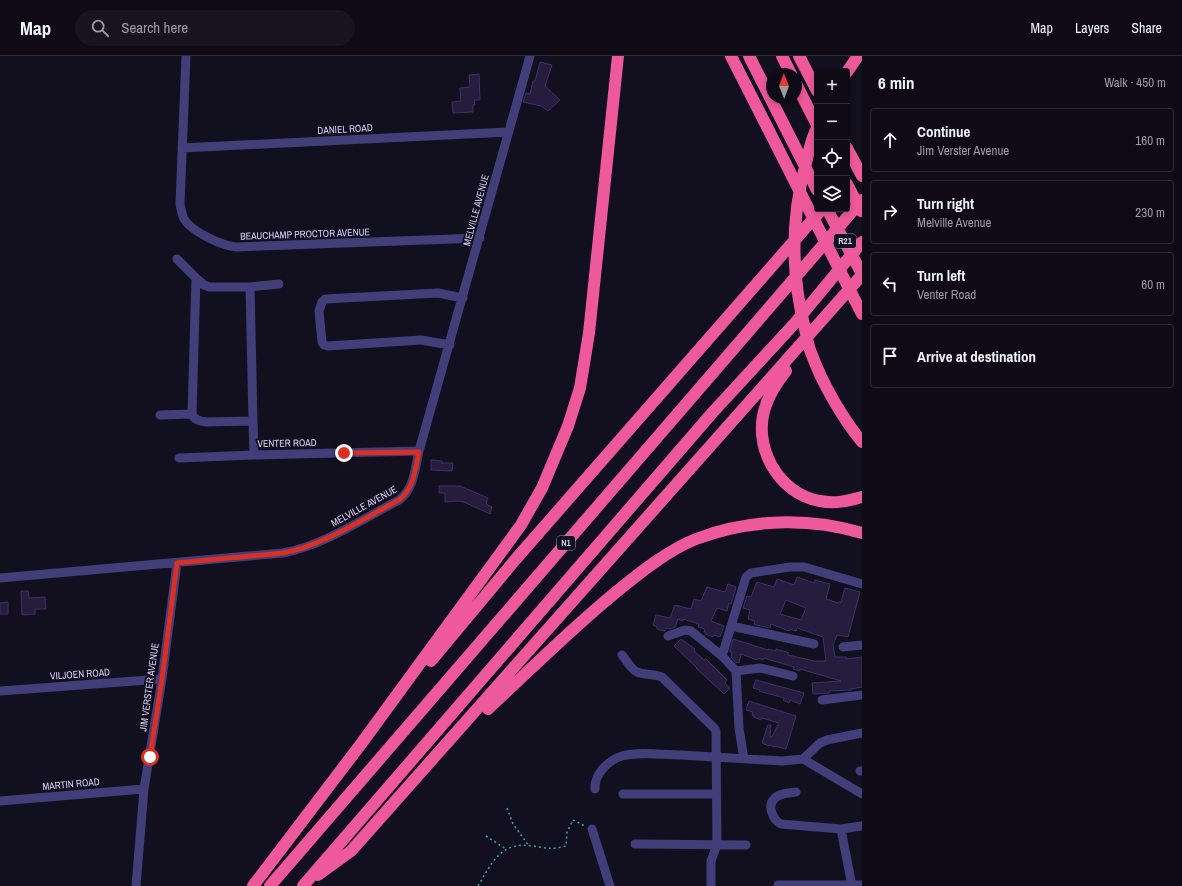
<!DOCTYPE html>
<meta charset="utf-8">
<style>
body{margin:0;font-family:"Archivo Narrow",sans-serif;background:#171420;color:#f1f3f6}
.controls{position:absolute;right:12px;top:12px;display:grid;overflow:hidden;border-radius:4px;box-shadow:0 2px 6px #0003}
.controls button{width:36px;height:36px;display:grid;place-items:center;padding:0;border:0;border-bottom:1px solid #2e2b36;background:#0e0b17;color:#f1f3f6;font:20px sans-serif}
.compass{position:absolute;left:766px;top:12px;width:36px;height:36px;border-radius:50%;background:#0e0b17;box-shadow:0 2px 6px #0003;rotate:359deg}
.stop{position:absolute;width:12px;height:12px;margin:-9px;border:3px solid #d93025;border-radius:50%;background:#fff}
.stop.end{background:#d93025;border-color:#fff;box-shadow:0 1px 4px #0008}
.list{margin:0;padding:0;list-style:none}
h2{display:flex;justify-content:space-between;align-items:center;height:52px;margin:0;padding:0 16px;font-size:17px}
h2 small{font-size:13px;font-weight:400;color:#9b9ba1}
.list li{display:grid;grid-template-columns:26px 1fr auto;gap:12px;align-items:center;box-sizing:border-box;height:64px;margin:0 8px 8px;padding:0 8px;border:1px solid #2e2b36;border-radius:4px}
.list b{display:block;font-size:15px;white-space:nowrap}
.list p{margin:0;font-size:13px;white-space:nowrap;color:#9b9ba1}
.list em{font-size:13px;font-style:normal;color:#9b9ba1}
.icon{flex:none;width:22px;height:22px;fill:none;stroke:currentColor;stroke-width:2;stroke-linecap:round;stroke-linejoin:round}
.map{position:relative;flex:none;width:862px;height:830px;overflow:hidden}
header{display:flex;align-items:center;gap:24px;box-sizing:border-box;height:56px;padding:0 20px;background:#0e0b17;border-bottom:1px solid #2e2b36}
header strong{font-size:19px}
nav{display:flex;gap:22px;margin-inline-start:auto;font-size:14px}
.search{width:280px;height:36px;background:#171420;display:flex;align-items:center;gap:10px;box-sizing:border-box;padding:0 14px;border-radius:22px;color:#9b9ba1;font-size:15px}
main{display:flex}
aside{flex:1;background:#0e0b17}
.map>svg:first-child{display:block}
</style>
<header>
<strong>Map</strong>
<div class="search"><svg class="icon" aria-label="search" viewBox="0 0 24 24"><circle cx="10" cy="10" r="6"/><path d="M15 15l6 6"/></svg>Search here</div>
<nav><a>Map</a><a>Layers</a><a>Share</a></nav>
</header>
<main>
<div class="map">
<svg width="862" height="830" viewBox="0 0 862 830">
<rect width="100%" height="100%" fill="#120f1f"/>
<!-- building -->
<path fill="#241d3e" stroke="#3e3168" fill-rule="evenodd" d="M540,6L552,9L545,30L560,44L548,55L541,50L523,46L526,37L530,38L533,25H535Z
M479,18L480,44H474L475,49H473V56L453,57L452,46L461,45L460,32L470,31L469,19Z
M431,404L442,405V407H453L452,415L431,414Z
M439,430H460L488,442L486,448L492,451L490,458L464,446L459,445L445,446V437H439Z
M797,521L814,527L815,524L830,528L826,543L838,547L839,546H841L845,532L860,536L848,581L837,579L833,589L835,601H846V603L862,601V631L851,633V634L829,635V637L813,638L812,627L841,625L800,613V615L793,613L794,611L764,602L763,604L758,602L757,604L741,598L739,607L735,606L731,601L732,596H730V593L733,583L768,594V593L776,595V593L789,597L788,599L814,605H826L823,581L797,572L796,575L790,573L789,575L771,568L770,572L756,569L754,568L755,565L748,563L750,554L743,552L747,540L751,541L757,526L774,531L777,523L794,529ZM786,544L806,552L801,564L780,558Z
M728,528L736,531L731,548L729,547L727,555L717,552L711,565L724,570L720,581L714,579L713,581L706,578V576H704L705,573L698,571L699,568L683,563V565L678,563L675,571L670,573L667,572L664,575L657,573V571L653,569L656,559L670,562L675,549L691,553L694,543L701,545L707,531L725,536Z
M21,535H28L29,542L45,541L46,553H35V558L22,559Z
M8,546V558H0V547Z
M681,583L695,593L694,595L704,604L706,603L727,624L725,627L730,632L724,638L696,612H697L674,590Z
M756,624L804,637L800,648L790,644L789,647L783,644L784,642L759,635L760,634L753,632Z
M749,645L796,660L786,693L775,690V691L769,689V690L762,687L768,669H771L770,680L772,681L779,667L762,662L761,664L754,661V660L752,659L753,656L746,654Z"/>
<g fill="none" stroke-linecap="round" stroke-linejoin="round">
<!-- path -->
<path stroke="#3aa6a3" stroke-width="1.5" stroke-dasharray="2 3" stroke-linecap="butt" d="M507,752L513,768L529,790
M486,780L506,793
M478,830C492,807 500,785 533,790C547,792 551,794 566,790L567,776L573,764L585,770"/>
<!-- street -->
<path stroke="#423e79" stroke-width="9" d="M186,0L180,148C181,152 182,159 184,163C192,176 222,190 237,191L480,182
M182,92L508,76
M177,203L196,222
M250,231L253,365L206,366C200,365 194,364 192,358L196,222L204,229L209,231H250L279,228
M450,289L421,284L328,290L324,289L322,286L319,255L322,246L325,243L438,237L463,242
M160,359L192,358
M253,365L254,399
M179,402L254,399L419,395
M0,522L283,497C322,490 363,463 399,444C414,433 415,413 419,395L530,0
M731,570L814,588
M668,580L685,574L691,575L722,600L736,615L739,672L744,703
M843,591L862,589
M622,599C627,605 631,613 637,616C644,619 654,618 662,621L714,672L716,675L717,789L711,805V830
M722,600L746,521L751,517L790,511H804L862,528
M736,615L760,612L793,620
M0,635L162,623
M822,644L862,639
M803,703L820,687L827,684L862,677
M860,715H862
M595,733C594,719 608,704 622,700C641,695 662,699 681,699C714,701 748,703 782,705L803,703L862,738
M796,736C789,737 779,737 774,743C767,750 773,764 781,768L841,773L852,830
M623,738H716
M0,745L144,733
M592,773L610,830
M841,773L862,770
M635,788L746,789
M778,829H862
M136,830L144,733L162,623L177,507"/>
<!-- highway -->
<path stroke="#ee599c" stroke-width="12" d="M731,0L862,258
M749,0L817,134
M782,0L791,18
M799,0L817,35
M847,16L858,0
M796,28L817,69
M817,72C811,83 809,95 806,107C791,161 791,218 805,273C807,281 808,291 812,299C822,327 843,363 862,386
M847,92L862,120
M847,128L861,155
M827,153L862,218
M786,315C778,325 770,337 766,349C751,389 778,438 820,445C835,448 848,445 862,441
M431,605L515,504L822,153
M488,653C530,614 571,573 615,537C638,518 668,494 696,483C749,463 807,461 862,477
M318,819L351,795L862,219
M253,830L361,688L521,469L542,432L568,370L580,332L589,277L618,0
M270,830L862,144
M303,830L713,356L795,267L862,186"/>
</g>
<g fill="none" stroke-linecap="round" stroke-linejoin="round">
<!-- route -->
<path stroke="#d93025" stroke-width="5" d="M150,701L162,623L177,507L283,497C322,490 363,463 399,444C414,433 415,413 419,396L344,397"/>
</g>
<g text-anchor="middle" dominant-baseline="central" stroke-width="4" stroke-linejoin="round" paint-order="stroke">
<!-- shield labels -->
<g fill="#120f1f" stroke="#9c97b8" stroke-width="1">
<rect x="834" y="178" width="22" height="14" rx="3"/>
<rect x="557" y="480" width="18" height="14" rx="3"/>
</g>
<g font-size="9" font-weight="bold" fill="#d7d1fa">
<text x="845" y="185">R21</text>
<text x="566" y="487">N1</text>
</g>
<!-- street labels -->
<g font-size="10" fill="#d7d1fa" stroke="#120f1f">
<text transform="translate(345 73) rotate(-3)">DANIEL ROAD</text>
<text transform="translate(476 154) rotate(-75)">MELVILLE AVENUE</text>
<text transform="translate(305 178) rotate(-2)">BEAUCHAMP PROCTOR AVENUE</text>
<text transform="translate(287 387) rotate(-1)">VENTER ROAD</text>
<text transform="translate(364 450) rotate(-29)">MELVILLE AVENUE</text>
<text transform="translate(80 618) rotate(-4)">VILJOEN ROAD</text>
<text transform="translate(149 631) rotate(-82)">JIM VERSTER AVENUE</text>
<text transform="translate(71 728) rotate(-5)">MARTIN ROAD</text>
</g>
</g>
</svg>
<div class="controls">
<button>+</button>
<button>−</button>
<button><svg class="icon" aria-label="locate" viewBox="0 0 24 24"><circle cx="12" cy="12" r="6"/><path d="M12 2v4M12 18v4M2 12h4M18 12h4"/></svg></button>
<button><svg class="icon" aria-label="layers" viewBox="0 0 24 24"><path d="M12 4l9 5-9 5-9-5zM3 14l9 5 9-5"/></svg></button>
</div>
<svg class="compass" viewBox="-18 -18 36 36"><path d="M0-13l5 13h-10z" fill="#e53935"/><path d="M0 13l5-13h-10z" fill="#9b9ba1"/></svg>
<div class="stop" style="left:150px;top:701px"></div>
<div class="stop end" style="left:344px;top:397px"></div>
</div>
<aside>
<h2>6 min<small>Walk · 450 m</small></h2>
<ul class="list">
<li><svg class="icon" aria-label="ahead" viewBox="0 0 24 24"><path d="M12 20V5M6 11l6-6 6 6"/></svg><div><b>Continue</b><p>Jim Verster Avenue</p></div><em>160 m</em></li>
<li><svg class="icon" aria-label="right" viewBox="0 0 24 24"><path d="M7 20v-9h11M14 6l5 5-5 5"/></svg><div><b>Turn right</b><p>Melville Avenue</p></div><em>230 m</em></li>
<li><svg class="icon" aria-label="left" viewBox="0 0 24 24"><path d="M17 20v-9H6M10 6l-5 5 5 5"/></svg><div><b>Turn left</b><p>Venter Road</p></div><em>60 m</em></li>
<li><svg class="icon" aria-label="arrive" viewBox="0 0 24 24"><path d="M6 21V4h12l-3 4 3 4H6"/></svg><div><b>Arrive at destination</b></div></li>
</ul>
</aside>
</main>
